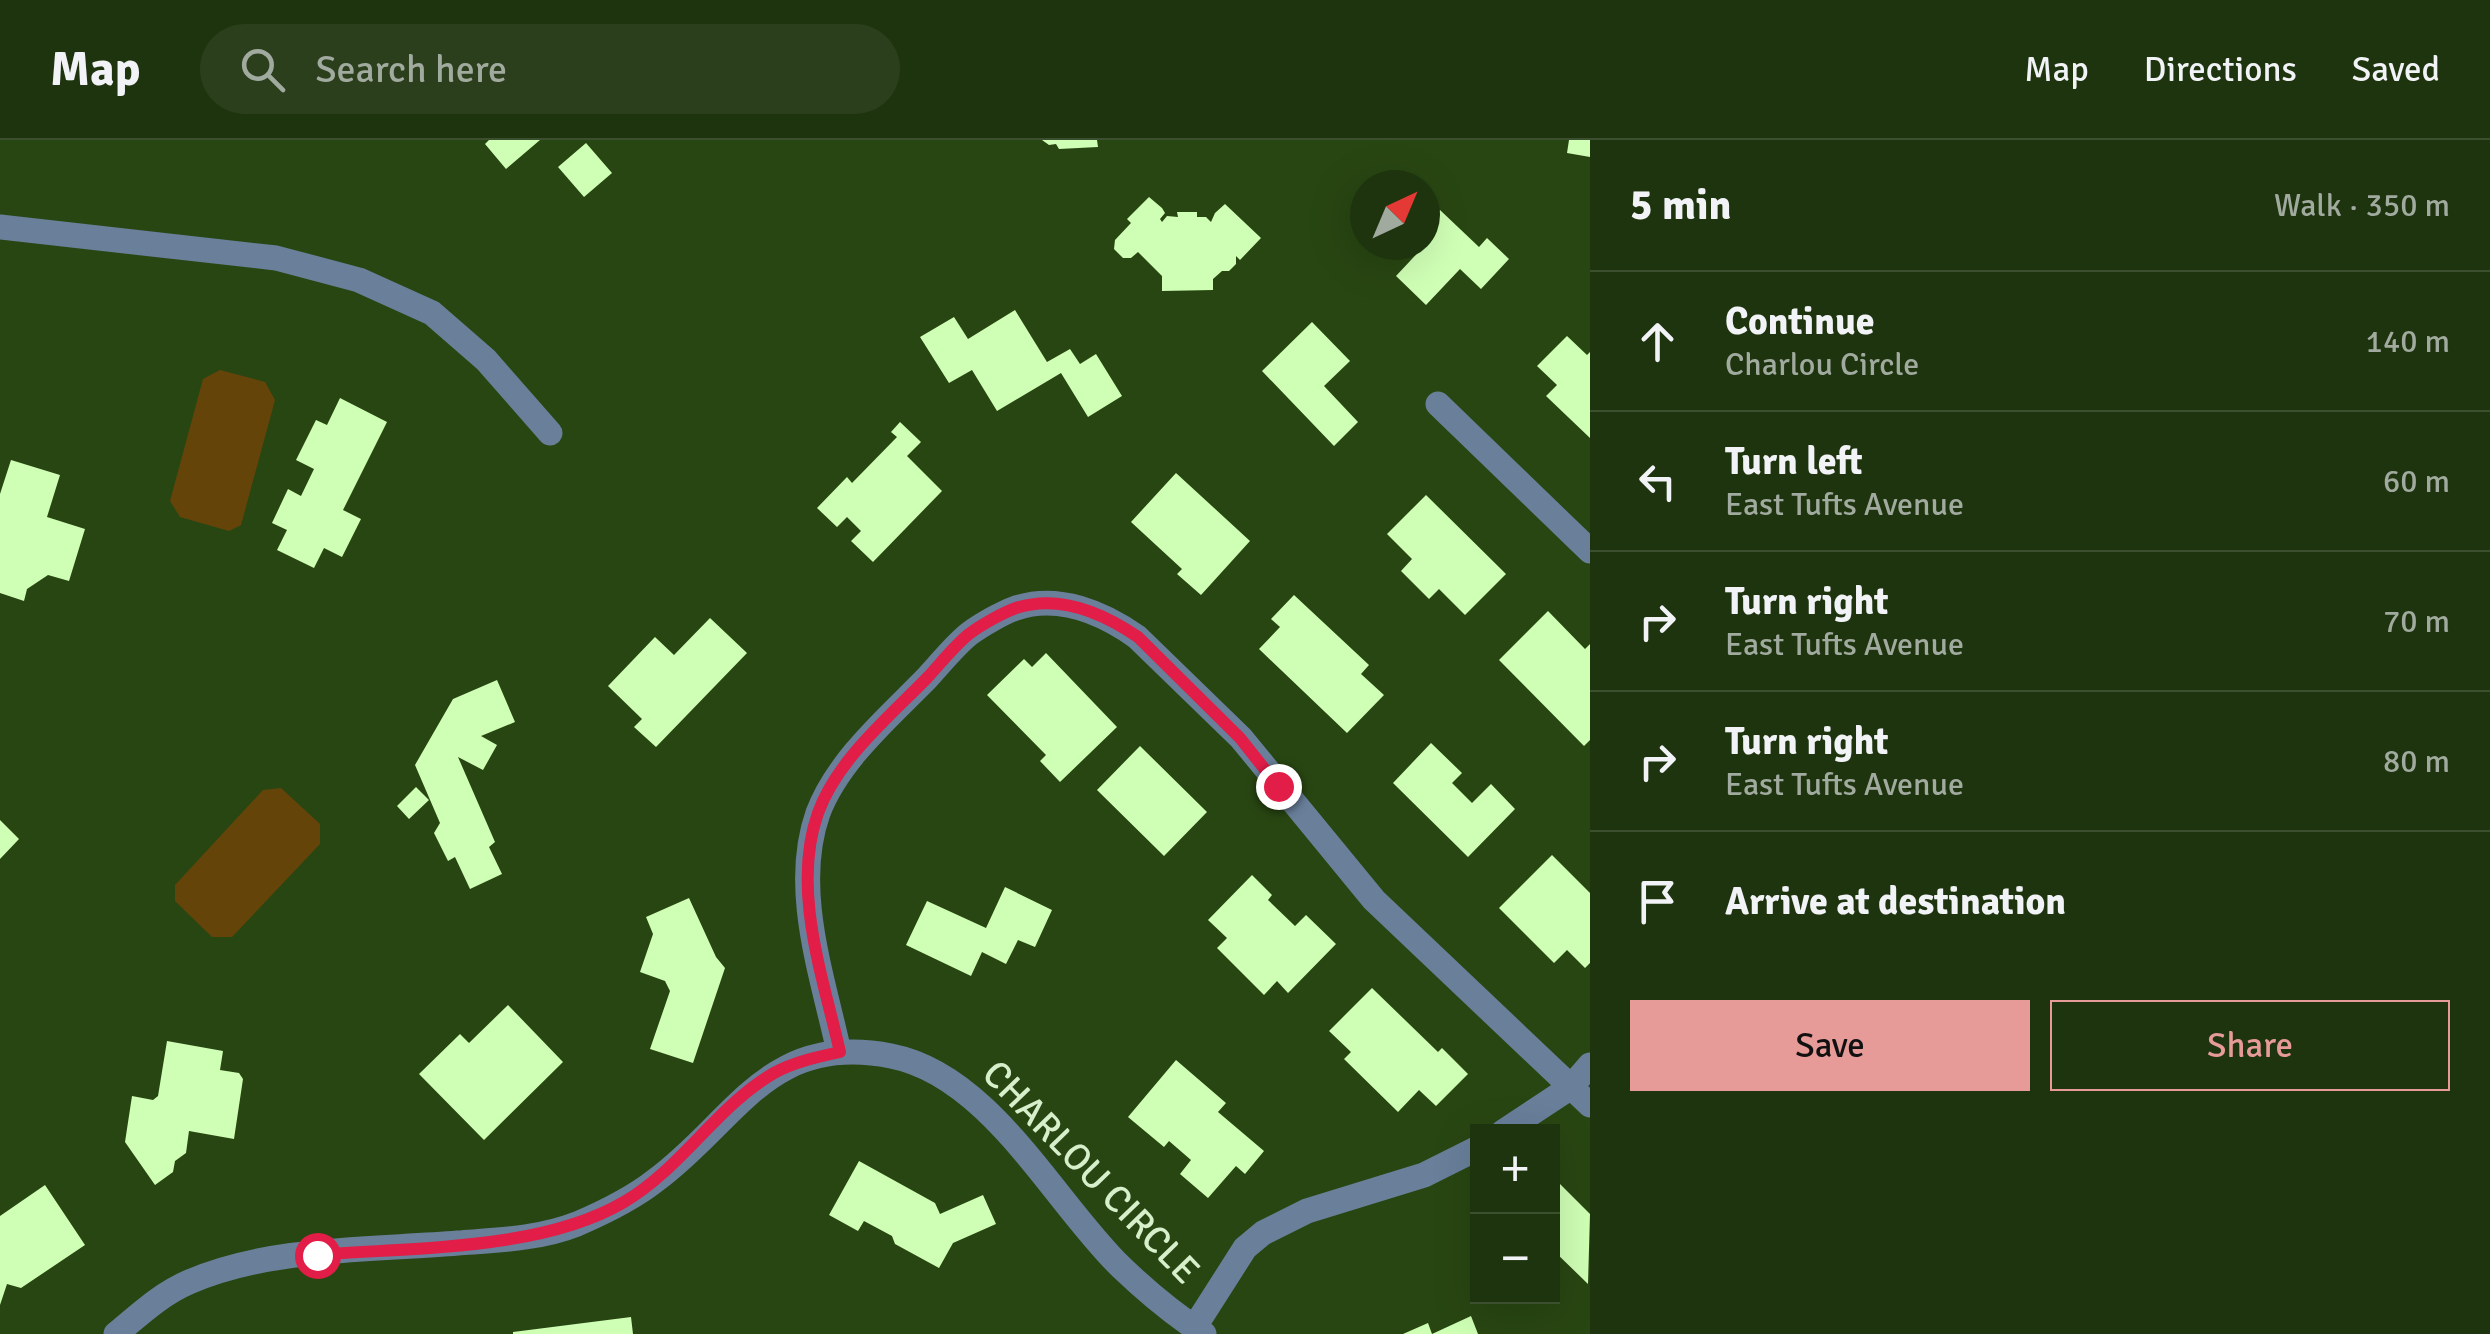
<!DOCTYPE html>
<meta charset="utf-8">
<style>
body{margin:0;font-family:Signika,sans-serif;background:#2b3f1c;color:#f1f3f6}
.controls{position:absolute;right:30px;bottom:30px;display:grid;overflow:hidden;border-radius:0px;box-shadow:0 10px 40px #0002}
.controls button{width:90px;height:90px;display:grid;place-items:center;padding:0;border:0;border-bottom:2px solid #3c4f2e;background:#1e340e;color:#f1f3f6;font:50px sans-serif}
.compass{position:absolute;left:1350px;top:30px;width:90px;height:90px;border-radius:50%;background:#1e340e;box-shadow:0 10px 40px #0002;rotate:44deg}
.stop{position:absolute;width:30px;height:30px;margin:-22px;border:8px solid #e11d48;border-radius:50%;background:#fff}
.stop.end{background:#e11d48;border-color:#fff;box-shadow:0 2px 10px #0008}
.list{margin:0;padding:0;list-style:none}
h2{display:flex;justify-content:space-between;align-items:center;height:130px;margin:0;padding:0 40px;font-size:42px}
h2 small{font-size:32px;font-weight:400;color:#a1aa9e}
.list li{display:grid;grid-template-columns:65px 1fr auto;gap:30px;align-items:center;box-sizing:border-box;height:140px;padding:0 40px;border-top:2px solid #3c4f2e}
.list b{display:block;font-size:38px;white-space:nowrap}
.list p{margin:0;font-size:32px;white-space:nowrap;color:#a1aa9e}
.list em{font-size:32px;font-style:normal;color:#a1aa9e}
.actions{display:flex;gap:20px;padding:30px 40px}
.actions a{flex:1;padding:22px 0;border:2px solid #e69b98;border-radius:0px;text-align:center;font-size:35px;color:#e69b98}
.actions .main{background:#e69b98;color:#111}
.icon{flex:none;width:55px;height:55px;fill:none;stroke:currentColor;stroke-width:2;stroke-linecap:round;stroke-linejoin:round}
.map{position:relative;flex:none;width:1590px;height:1194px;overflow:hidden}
header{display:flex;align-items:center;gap:60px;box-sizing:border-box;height:140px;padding:0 50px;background:#1e340e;border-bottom:2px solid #3c4f2e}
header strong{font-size:48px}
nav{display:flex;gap:55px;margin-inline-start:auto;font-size:35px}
.search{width:700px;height:90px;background:#2b3f1c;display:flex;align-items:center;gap:25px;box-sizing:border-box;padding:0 35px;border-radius:55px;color:#a1aa9e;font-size:38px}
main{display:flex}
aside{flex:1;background:#1e340e}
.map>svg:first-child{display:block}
</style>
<header>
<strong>Map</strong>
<div class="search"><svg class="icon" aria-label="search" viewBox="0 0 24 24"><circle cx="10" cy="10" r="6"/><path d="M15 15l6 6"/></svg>Search here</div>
<nav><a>Map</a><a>Directions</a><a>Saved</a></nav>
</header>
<main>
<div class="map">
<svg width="1590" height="1194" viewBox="0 0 1590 1194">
<rect width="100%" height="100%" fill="#284612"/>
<!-- green -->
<path fill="#65440a" d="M220,230L265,242L275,260L241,385L229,391L180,377L170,361L203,239Z
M281,648L320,684V704L232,797H212L175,761V745L263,650Z"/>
<!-- building -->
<path fill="#cffeb5" d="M489,0H540L506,29L485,4Z
M1042,0H1097L1098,7L1059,9L1056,4L1049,5Z
M1569,0H1590V17L1567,13Z
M586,3L612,33L584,57L558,27Z
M1149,57L1162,68L1165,73L1160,79L1162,82L1167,76L1178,77L1177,72H1197V77H1206L1211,82L1215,73L1225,64L1261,98L1240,120L1236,116V124L1229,131H1222L1213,139V150L1162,151V136L1138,112L1131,118H1123L1114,109L1115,100L1131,83L1127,79Z
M1440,70L1479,107L1487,98L1509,119L1481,149L1460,129L1426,165L1396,136L1425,105V86Z
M1015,170L1047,222L1070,209L1080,224L1096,214L1122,256L1088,277L1061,233L997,271L972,230L949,243L920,197L954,177L968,199Z
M1312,182L1350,221L1324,246L1358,282L1334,306L1262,231Z
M1567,196L1587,215L1590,212V298L1546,256L1557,245L1537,226Z
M340,258L387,282L343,370L361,379L342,417L324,408L314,428L277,410L287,390L272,383L288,349L301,356L314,329L296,320L316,280L327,285Z
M900,282L921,302L907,316L942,351L873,422L851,401L861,391L847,377L837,387L817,368L847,337L852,343L897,297L891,292Z
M11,320L60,335L47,377L85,389L69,441L48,435L27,449L24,461L0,453V354Z
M1176,333L1250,401L1201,455L1177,434L1182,429L1131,382Z
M1426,355L1506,434L1465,475L1439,449L1429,459L1401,431L1412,419L1387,394Z
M1294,455L1369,525L1361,534L1384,555L1347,593L1259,509L1280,487L1271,479Z
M1548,471L1585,509L1590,504V600L1584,606L1499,520Z
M710,478L747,513L656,607L634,587L642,579L608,546L655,497L674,515Z
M1046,513L1117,587L1060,642L1040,621L1046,615L987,555L1024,519L1032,527Z
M497,540L515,582L481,596L497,605L483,630L458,617L495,702L489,707L502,734L470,749L455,717L448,721L434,693L440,683L415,625L453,559Z
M1431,603L1462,633L1452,643L1472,663L1491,644L1515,669L1468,717L1393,643Z
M1140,606L1207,672L1164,716L1097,650Z
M416,647L429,660L409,679L397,666Z
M0,680L19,699L0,719Z
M1552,715L1590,753V823L1585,828L1567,810L1554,823L1499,768Z
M1252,735L1272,755L1268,760L1295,786L1306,775L1336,804L1288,853L1277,841L1264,855L1217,808L1227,798L1208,780Z
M1005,747L1052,770L1035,807L1018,800L1006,824L982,812L971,836L906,805L927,761L986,788Z
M689,758L716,817L725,828L693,923L650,909L670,851L665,841L640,832L653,794L646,777Z
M1372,848L1438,912L1442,908L1468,934L1436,966L1419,950L1398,972L1344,919L1351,912L1329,891Z
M508,865L563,922L484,1000L419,934L460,894L469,903Z
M167,901L223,911L220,930L239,933L243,939L234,999L189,991L186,1013L175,1021L173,1032L155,1045L125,1002L132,956L153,960L158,956Z
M1176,920L1226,963L1218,972L1264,1011L1245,1034L1236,1026L1208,1058L1180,1034L1191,1020L1169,1001L1164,1007L1128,977Z
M859,1021L935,1063L940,1074L983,1055L996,1084L953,1103L939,1128L895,1104L892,1096L864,1081L858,1091L829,1075Z
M1552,1036L1590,1074L1588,1144L1552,1109Z
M45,1045L85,1105L21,1148L7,1144L0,1165V1076Z
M1471,1176L1478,1194H1403L1428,1183L1432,1194Z
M631,1177L633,1194H513V1192Z"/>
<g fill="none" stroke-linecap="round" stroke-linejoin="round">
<!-- minor -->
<path stroke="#697f9a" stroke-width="25" d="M0,87L276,118L359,140L432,173L486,220L550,293
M1438,264L1590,411
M839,912C823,837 791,749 818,673C838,620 889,577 927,538C941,523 954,506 969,494C981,485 1002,473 1016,468C1059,454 1103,473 1137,497L1241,598L1374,760L1590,965
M1503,992L1571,947L1590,925
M1194,1188L1245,1108L1263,1093L1307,1071L1424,1035L1478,1008
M116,1194C139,1175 161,1154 189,1142C269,1107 372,1110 458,1103C498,1100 539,1099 577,1084C605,1072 632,1059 656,1040C737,980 768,892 891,916C990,935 1054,1062 1121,1127C1146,1151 1175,1175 1204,1194"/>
</g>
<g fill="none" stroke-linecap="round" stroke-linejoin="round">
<!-- route -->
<path stroke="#e11d48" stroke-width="12" d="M317,1115C412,1107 541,1111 624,1062C682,1028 717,966 774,933C794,922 817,917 840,912C823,837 791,749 818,673C837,620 889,577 927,538C941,523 954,506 969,494C981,485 1002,473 1016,468C1059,454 1103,473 1138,497L1240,598L1278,646"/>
</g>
<g text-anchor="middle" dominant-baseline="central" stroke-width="10" stroke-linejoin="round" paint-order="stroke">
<!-- street labels -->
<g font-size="38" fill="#d7efcb" stroke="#284612">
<text transform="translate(1091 1032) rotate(46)">CHARLOU CIRCLE</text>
</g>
</g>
</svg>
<div class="controls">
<button>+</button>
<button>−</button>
</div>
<svg class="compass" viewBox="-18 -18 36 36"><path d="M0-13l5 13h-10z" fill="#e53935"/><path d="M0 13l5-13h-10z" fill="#a1aa9e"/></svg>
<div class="stop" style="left:317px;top:1115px"></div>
<div class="stop end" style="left:1278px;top:646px"></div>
</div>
<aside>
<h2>5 min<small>Walk · 350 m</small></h2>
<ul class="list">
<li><svg class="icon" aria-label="ahead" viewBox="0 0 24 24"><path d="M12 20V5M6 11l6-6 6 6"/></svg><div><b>Continue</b><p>Charlou Circle</p></div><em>140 m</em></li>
<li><svg class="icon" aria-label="left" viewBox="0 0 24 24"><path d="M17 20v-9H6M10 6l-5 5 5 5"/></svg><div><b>Turn left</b><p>East Tufts Avenue</p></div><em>60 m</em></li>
<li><svg class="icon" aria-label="right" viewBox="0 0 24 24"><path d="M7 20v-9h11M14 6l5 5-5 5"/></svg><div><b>Turn right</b><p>East Tufts Avenue</p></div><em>70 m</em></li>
<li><svg class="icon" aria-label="right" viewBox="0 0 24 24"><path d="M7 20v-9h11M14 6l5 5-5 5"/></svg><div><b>Turn right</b><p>East Tufts Avenue</p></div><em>80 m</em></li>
<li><svg class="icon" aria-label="arrive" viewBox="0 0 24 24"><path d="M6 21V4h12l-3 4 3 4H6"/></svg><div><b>Arrive at destination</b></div></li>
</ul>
<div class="actions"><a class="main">Save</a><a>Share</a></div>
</aside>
</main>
